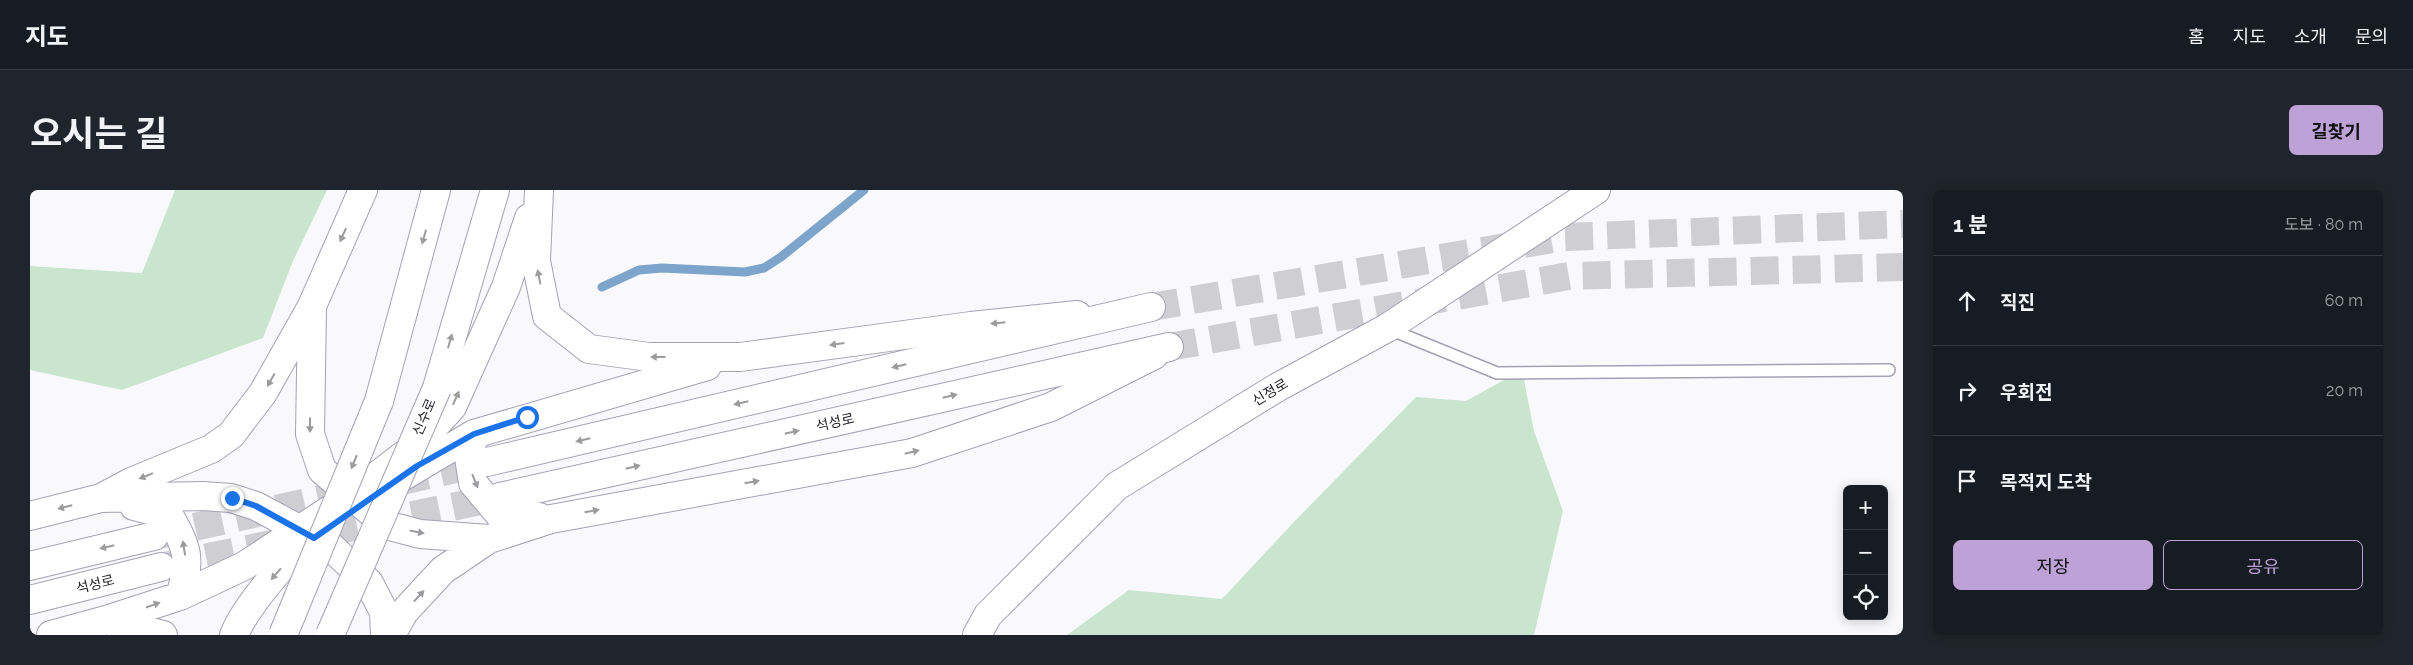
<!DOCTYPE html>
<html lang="ko">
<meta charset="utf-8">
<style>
body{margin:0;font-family:Raleway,"Noto Sans KR",sans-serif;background:#20242c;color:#f1f3f6}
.controls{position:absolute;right:15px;bottom:15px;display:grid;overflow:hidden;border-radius:8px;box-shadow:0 2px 12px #0003}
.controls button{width:45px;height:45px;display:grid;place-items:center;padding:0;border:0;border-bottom:1px solid #363941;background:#171b24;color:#f1f3f6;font:25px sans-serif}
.stop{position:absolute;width:15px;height:15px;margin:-11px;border:4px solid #1a73e8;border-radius:50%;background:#fff}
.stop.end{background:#1a73e8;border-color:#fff;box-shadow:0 1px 5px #0008}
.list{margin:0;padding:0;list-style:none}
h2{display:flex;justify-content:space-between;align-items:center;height:65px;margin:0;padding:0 20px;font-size:21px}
h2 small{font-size:16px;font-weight:400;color:#9ea1a6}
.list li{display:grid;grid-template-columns:32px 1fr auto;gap:15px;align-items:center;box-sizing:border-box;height:90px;padding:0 20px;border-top:1px solid #363941}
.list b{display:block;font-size:19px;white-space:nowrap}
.list em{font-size:16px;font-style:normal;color:#9ea1a6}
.actions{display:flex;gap:10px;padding:15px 20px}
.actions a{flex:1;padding:11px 0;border:1px solid #bea1d6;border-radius:8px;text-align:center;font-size:18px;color:#bea1d6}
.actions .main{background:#bea1d6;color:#111}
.icon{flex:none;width:28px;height:28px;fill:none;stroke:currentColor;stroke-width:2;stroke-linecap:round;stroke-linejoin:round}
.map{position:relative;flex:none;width:1873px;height:445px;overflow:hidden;border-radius:8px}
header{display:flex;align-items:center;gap:30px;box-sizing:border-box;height:70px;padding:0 25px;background:#171b24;border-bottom:1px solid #363941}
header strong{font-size:24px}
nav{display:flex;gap:28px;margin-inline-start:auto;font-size:18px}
.intro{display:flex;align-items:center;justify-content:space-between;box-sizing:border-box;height:120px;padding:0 30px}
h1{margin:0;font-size:35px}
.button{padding:12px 22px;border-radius:8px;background:#bea1d6;color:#111;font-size:18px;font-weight:700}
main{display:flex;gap:30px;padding:0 30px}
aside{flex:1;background:#171b24;border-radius:8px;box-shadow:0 2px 12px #0003}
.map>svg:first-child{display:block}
</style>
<header>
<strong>지도</strong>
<nav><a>홈</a><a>지도</a><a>소개</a><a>문의</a></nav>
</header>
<div class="intro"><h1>오시는 길</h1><a class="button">길찾기</a></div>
<main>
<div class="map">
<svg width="1873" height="445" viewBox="0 0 1873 445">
<rect width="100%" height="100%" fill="#f9f9fd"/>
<!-- green -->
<path fill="#c9e5cd" d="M145,0H297L263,71L233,148L92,200L0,180V76L112,83Z
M1492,180L1504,241L1533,321L1504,445H1037L1099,400L1192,409L1263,333L1386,207L1436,211Z"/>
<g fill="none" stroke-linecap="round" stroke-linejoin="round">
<!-- stream -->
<path stroke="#7da5cc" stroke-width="9" d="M572,97L609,80L632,78L715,82L734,78L751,67L834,0"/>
<!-- highway-tunnel -->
<path stroke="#ceced3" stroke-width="28" stroke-dasharray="28 14" stroke-linecap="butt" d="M1121,117L1535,47L1873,34
M1139,157L1539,86L1873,77
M124,346L457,272
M135,376L470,307"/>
<defs>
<path id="lane" d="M1359,139L1467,183L1859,180"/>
<path id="secondary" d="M407,198L465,0
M349,211L406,0
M947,445L958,425L1087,296L1248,197L1357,138L1566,0"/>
<path id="primary" d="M509,0L506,71L517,126L559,159L619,167H710L941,136L1047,125
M282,120L280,244L292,280L356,335L390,344L459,349
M444,244L439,267L443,293L469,324L509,327
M370,288L444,244L677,176
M71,308L101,292L181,259L201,245L233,203L282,116L333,0
M104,316L139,325C157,357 162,369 150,406
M0,326L71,308L173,306L201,308L226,316L300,356L339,393L354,422L355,445
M76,430L133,445
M21,445L76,430L150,406L214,376L315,310L386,256L422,217L476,97L499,28
M204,445C216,416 259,365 285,346
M361,445L374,422L413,380L459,349L521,329L882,263L1021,217L1124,165"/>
<path id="highway" d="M457,272L1121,117
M470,307L1139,157
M0,376L124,346
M0,410L131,377"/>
</defs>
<!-- lane casing -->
<use href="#lane" stroke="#a4a1b4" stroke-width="14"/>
<!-- secondary casing -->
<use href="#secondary" stroke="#a4a1b4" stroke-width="30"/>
<!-- primary casing -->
<use href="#primary" stroke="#a4a1b4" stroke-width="30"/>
<!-- highway casing -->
<use href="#highway" stroke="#a4a1b4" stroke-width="30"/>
<!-- lane -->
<use href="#lane" stroke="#fff" stroke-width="11"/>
<!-- secondary -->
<use href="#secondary" stroke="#fff" stroke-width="28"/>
<!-- primary -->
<use href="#primary" stroke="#fff" stroke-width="28"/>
<!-- highway -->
<use href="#highway" stroke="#fff" stroke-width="28"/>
<defs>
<path id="secondary-bridge" d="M253,445L349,211
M300,445L407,198"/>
</defs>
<!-- secondary-bridge casing -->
<use href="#secondary-bridge" stroke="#a4a1b4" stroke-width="30" stroke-linecap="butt"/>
<!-- secondary-bridge -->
<use href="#secondary-bridge" stroke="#fff" stroke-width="28"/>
</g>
<!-- one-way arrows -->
<defs><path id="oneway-solid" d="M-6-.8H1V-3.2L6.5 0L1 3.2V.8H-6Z" transform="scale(1.25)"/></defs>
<g fill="#9c9c9f">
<use href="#oneway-solid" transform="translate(313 45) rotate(114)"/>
<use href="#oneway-solid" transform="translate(394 47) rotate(105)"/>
<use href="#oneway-solid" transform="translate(509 87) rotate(-101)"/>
<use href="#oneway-solid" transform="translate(968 133) rotate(174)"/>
<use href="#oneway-solid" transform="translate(420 151) rotate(-74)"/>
<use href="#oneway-solid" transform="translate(807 154) rotate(172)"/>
<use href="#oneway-solid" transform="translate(628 167) rotate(180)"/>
<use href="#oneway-solid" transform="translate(869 176) rotate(167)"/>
<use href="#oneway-solid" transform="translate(241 190) rotate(119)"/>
<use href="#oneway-solid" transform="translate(920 206) rotate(-13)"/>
<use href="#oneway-solid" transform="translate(426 208) rotate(-66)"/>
<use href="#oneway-solid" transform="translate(711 213) rotate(167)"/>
<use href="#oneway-solid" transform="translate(280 235) rotate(90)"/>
<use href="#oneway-solid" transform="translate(762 242) rotate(-13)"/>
<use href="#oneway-solid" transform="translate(553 250) rotate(167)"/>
<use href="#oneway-solid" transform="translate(882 262) rotate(-14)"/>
<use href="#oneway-solid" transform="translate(324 272) rotate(112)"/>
<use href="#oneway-solid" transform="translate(603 277) rotate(-13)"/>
<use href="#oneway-solid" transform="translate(116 286) rotate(158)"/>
<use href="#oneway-solid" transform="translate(445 291) rotate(68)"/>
<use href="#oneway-solid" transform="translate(722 292) rotate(-10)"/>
<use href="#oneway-solid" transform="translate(35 317) rotate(166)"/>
<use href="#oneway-solid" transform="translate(562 321) rotate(-10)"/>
<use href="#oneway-solid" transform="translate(387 342) rotate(11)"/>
<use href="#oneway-solid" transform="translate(77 357) rotate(167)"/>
<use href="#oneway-solid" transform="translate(154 358) rotate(-99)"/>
<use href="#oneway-solid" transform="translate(246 384) rotate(131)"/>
<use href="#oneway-solid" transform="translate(389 406) rotate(-47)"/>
<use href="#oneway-solid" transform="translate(123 415) rotate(-19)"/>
</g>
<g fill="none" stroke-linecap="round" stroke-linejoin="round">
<!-- route -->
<path stroke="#1a73e8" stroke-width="6" d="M202,308L226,316L284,348L387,276L444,244L497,227"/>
</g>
<g text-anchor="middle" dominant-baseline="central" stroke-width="4.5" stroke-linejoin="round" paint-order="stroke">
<!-- street labels -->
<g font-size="14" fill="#232229" stroke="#fff">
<text transform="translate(1240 202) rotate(-31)">신정로</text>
<text transform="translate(394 227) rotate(-67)">신수로</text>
<text transform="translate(805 232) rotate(-13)">석성로</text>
<text transform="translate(65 394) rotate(-14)">석성로</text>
</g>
</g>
</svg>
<div class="controls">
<button>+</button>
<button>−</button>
<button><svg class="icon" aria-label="locate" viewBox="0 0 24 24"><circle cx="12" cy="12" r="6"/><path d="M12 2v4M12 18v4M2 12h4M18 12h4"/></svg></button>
</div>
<div class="stop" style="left:497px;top:227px"></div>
<div class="stop end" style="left:202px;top:308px"></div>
</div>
<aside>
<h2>1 분<small>도보 · 80 m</small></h2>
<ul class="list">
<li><svg class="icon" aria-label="ahead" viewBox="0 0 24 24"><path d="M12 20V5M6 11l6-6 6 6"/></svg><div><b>직진</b></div><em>60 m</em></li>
<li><svg class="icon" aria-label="right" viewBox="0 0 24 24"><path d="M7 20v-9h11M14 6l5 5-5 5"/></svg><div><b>우회전</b></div><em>20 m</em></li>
<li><svg class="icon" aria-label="arrive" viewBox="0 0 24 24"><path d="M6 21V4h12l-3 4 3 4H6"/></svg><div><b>목적지 도착</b></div></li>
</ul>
<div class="actions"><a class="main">저장</a><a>공유</a></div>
</aside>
</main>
